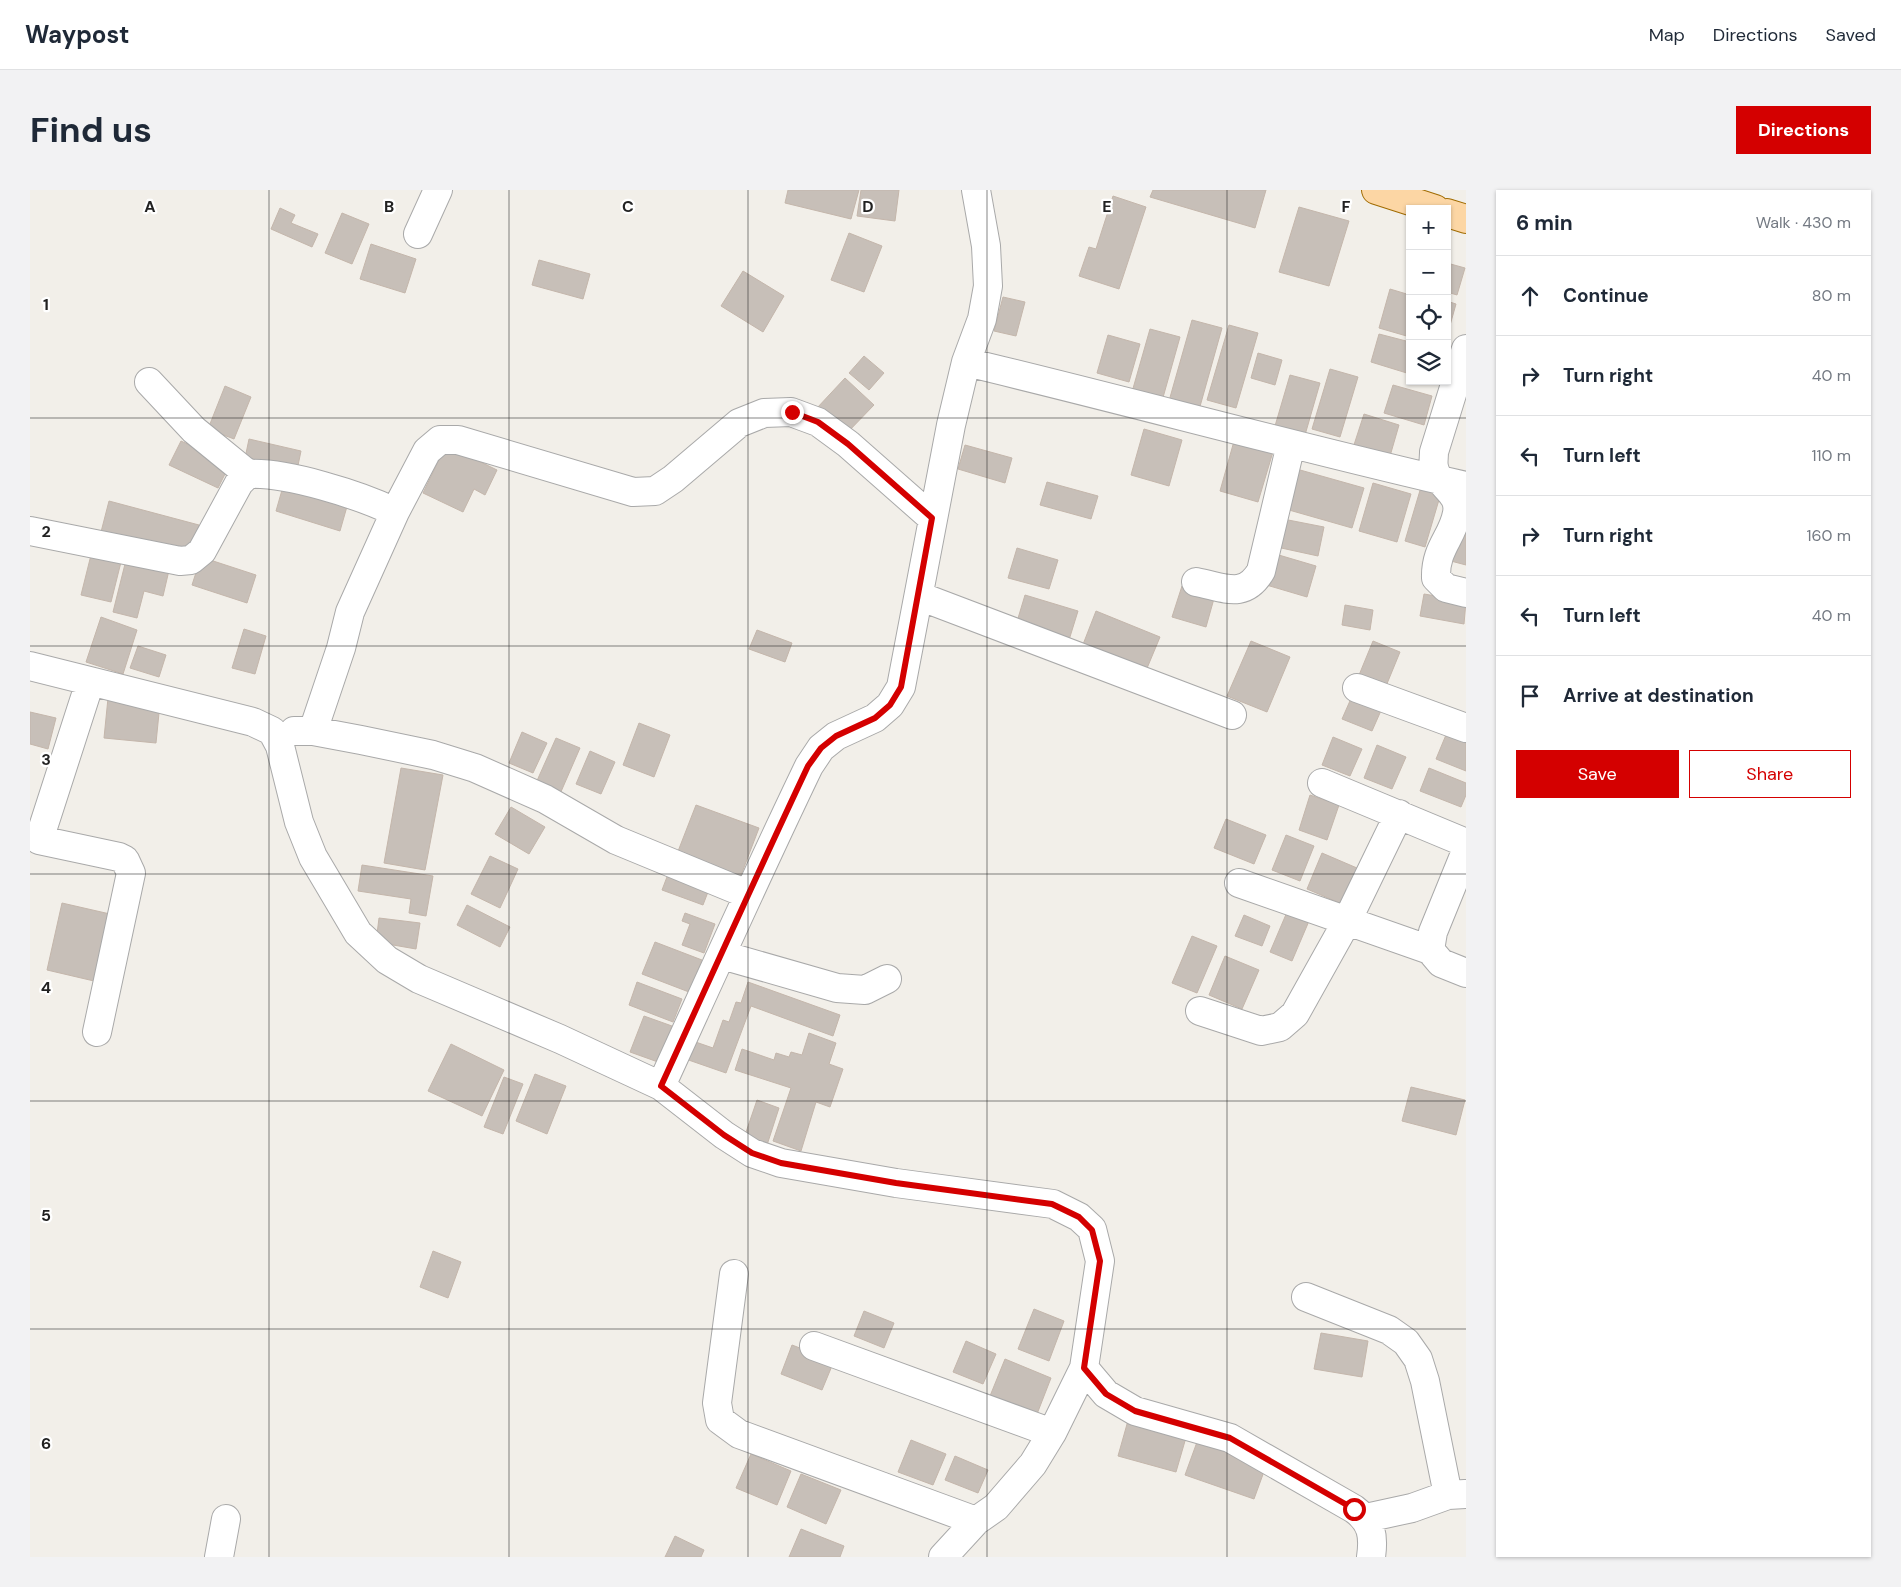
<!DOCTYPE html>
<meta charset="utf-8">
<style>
body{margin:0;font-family:"DM Sans",sans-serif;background:#f2f2f3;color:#1f2937}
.controls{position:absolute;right:15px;top:15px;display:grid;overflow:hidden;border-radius:0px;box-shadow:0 1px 4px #0004}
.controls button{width:45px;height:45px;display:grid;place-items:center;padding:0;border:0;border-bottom:1px solid #e0e1e3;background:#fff;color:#1f2937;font:25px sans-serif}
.stop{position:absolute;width:15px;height:15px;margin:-11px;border:4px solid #d40000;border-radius:50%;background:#fff}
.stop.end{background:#d40000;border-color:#fff;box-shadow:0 1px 5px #0008}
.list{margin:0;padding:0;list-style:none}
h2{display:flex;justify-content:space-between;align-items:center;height:65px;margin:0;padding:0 20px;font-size:21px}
h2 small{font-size:16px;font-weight:400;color:#747a83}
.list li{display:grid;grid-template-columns:32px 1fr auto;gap:15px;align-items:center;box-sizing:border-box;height:80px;padding:0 20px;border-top:1px solid #e0e1e3}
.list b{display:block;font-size:19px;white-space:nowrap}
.list em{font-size:16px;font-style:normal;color:#747a83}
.actions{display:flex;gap:10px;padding:15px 20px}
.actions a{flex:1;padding:11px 0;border:1px solid #d40000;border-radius:0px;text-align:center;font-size:18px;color:#d40000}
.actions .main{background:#d40000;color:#fff}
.icon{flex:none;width:28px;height:28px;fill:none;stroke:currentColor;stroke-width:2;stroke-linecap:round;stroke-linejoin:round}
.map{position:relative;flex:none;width:1436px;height:1367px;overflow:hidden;border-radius:0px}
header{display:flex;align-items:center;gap:30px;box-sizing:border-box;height:70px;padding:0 25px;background:#fff;border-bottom:1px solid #e0e1e3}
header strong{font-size:24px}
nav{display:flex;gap:28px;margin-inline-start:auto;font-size:18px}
.intro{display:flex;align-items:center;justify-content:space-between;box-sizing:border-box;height:120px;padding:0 30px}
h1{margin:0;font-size:35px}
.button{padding:12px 22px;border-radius:0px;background:#d40000;color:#fff;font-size:18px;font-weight:700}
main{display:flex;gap:30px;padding:0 30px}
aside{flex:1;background:#fff;border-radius:0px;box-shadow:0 1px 4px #0004}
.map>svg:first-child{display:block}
</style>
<header>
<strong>Waypost</strong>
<nav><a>Map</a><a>Directions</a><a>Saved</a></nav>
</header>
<div class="intro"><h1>Find us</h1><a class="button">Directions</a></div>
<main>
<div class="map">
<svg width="1436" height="1367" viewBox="0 0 1436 1367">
<rect width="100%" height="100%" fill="#f2efe9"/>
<!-- building -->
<path fill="#c7bfb8" stroke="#c4b6ab" d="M758,0H829L821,29L755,13Z
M831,0H869L865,31L827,26Z
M1123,0H1236L1225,38L1120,7Z
M1083,6L1116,17L1089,99L1049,86L1059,57L1066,59Z
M1269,17L1319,31L1299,96L1249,82Z
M250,18L265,25L261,33L288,44L282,57L241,39Z
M312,23L339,34L322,74L295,63Z
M819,43L852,56L834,102L801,90Z
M341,54L386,69L375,103L330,89Z
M509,70L560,84L553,109L502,95Z
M1417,73L1435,78L1427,105L1417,102Z
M713,81L754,106L733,142L691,116Z
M1360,99L1380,105V147L1349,138Z
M973,107L995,112L986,146L964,141Z
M1417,111L1426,114L1417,146Z
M1162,130L1192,138L1169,220L1139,211Z
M1199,135L1228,143L1206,218L1177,210Z
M1120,139L1150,147L1132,211L1102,202Z
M1349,144L1380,152V184L1341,172Z
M1078,145L1110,154L1099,192L1067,183Z
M1228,163L1252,170L1245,195L1221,188Z
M834,166L854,183L839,200L819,183Z
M1300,179L1328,187L1310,247L1282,239Z
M1260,185L1290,193L1275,245L1245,236Z
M815,188L844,215L815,245L787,218Z
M1363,195L1402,206L1394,235L1354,223Z
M195,196L221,207L204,249L178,239Z
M1334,224L1369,235L1358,273L1322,261Z
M1114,239L1152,250L1139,296L1101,285Z
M1206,244L1245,255L1228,312L1190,301Z
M219,249L271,261L266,285L214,273Z
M151,251L200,274L188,298L139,275Z
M416,255L467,280L455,305L444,299L433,322L393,303Z
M935,255L982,268L975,293L928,279Z
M1263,278L1334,298L1322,338L1252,318Z
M1017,292L1068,306L1061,329L1010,315Z
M254,293L318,313L310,341L246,321Z
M1343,293L1381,304L1367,352L1329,341Z
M1391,297L1411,303L1395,357L1375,351Z
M79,311L169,335L160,366L71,342Z
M1248,328L1294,337L1288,366L1242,356Z
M1426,341L1436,343V375L1417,370Z
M987,358L1028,370L1019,399L978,388Z
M1242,363L1286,376L1277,407L1233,394Z
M61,365L91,372L81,412L51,405Z
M97,366L140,376L133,406L114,401L107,428L83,422Z
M171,367L226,385L217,413L162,395Z
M1152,396L1185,405L1176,437L1142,427Z
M1394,404L1436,411L1434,434L1390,426Z
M995,405L1048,421L1039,450L986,435Z
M1315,415L1343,420L1340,440L1312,435Z
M1066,421L1130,447L1115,483L1052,457Z
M71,427L107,440L93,484L56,472Z
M214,439L236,446L225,484L202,478Z
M727,440L762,453L755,472L719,459Z
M1221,451L1260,467L1237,522L1197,506Z
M1343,451L1370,462L1354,501L1327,490Z
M108,456L136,465L129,487L100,478Z
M1323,504L1353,516L1342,541L1312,529Z
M78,508L130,513L126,553L74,548Z
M0,522L26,528L18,559L0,554Z
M609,533L640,545L624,587L593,575Z
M1418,540L1436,548V581L1406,569Z
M492,542L517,553L503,583L479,573Z
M1303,547L1332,559L1320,586L1292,575Z
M526,548L550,558L530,604L506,593Z
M1347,555L1376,567L1362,599L1334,588Z
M560,561L585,572L571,604L546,594Z
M371,578L413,585L395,680L354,673Z
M1399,578L1436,593V605L1431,617L1390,601Z
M1280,605L1309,615L1297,650L1269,640Z
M666,615L729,638L708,693L645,669Z
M481,617L515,637L499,664L465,644Z
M1196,629L1236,645L1224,674L1184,658Z
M1256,645L1284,656L1270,691L1242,680Z
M1292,663L1327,678L1312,714L1277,699Z
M460,666L488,679L470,718L441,704Z
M332,675L403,686L396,726L379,723L381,709L328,701Z
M640,679L681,694L673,715L632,700Z
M32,713L80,724L64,791L17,780Z
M437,715L480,737L470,757L427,735Z
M1257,722L1279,731L1262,771L1240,762Z
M655,723L685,734L674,763L652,755L660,734L652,731Z
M1214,725L1240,736L1232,756L1205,746Z
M349,728L390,733L386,759L346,752Z
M1162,746L1187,756L1167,803L1142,793Z
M625,752L672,770L659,802L612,784Z
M1195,766L1229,780L1212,819L1179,805Z
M607,792L652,809L643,832L599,815Z
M718,792L810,825L803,846L721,816L696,883L647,866L654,848L683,858L693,830L699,832L706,812L711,813Z
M614,826L642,836L628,872L600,862Z
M779,843L806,853L799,874L813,879L800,917L786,912L771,961L743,951L761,898L705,880L712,859L744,870L746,863L759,867L761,862L772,865Z
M421,854L474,880L452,926L398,901Z
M505,884L536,896L517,944L486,931Z
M474,887L493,894L473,944L454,937Z
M1381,897L1435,910L1426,945L1372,931Z
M727,910L749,918L737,955L714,948Z
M403,1061L431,1072L418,1108L390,1097Z
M1004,1119L1034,1131L1019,1171L988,1159Z
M834,1121L864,1133L854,1158L824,1146Z
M1291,1143L1338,1151L1332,1187L1284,1179Z
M936,1151L966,1164L953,1194L923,1182Z
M762,1155L804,1171L792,1200L751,1184Z
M975,1169L1021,1188L1007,1224L960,1206Z
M1099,1227L1157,1244L1146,1282L1088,1266Z
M881,1250L916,1264L903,1295L868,1282Z
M1167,1252L1236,1276L1224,1309L1155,1285Z
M721,1264L761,1281L747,1315L706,1298Z
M925,1266L958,1280L948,1303L915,1290Z
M771,1284L811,1300L796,1334L757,1317Z
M771,1339L814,1356L810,1367H759Z
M645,1346L674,1360L671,1367H635Z"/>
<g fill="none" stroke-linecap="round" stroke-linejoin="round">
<defs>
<path id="minor" d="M388,44L408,0
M1436,159L1404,262C1404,266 1403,273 1404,277C1407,296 1431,302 1427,323C1423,347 1405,358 1406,388L1416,398L1436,403
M936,172C1103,212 1269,258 1436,296
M119,192L164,240L218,284
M0,341L150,371L161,370L172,361L209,293L218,284C257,282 330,305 365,322
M1166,392C1194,397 1214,410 1231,381L1261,254
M889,406L1202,525
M0,476L223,532L242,541L250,556L269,632L283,667L328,743L357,770L389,789L530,849L631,896C680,789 728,682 779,576L791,558L806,546L845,528L860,515L871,497L921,235L936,172L952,129L958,96L956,56L946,0
M60,492L9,650L89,667L95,670L101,683L67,842
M1327,498L1436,538
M264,541H283L331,550L403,565L445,578L515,609L586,650L717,704
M283,541L311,458L320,422L365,322L397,261L410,250H428L603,302L625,301L643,289L709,233L734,223L761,222L788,232L818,254L902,328
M1292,593L1436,653
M1436,661L1403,742L1400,760L1411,773L1436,783
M1209,693L1400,760
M692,765L807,798L835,800L857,789
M1170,821L1231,841L1250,837L1265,824L1317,731L1369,624
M631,896L694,945L722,963L751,973L866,993L1023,1014L1049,1027L1062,1039L1070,1071L1054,1178L1076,1204L1105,1221L1200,1248L1324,1319C1342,1332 1344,1346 1341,1367
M704,1084L687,1213L690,1230L709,1244L946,1331
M1276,1107L1359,1140L1376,1152L1388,1169L1395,1191L1418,1305
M784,1156L1022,1243
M1336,1328L1382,1318L1418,1305L1435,1304
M189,1367L196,1329
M913,1367L946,1331L966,1317L1003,1274L1022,1243L1054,1178"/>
<path id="major" d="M1346,0L1405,19
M1417,23L1436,29"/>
</defs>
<!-- minor casing -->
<use href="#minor" stroke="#a9a9a9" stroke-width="30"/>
<!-- major casing -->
<use href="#major" stroke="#a06b00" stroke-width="30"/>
<!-- minor -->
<use href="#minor" stroke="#fff" stroke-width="28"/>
<!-- major -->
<use href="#major" stroke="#fcd6a4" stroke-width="28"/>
</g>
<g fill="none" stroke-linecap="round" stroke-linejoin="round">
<!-- route -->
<path stroke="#d40000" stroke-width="6" d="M762,222L788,232L818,254L902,328L871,497L860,515L845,528L806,546L791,558L778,576C728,682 680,789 631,896L694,945L722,963L751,973L866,993L1022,1014L1049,1027L1062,1040L1070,1071L1054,1178L1076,1204L1105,1221L1200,1248L1324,1319"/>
</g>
<!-- grid -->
<path fill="none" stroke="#222" stroke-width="1" stroke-opacity="0.55" d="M239,0V1367M479,0V1367M718,0V1367M957,0V1367M1197,0V1367M0,228H1436M0,456H1436M0,684H1436M0,911H1436M0,1139H1436"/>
<g font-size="16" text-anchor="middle" font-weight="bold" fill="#222" stroke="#fff" stroke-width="4.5" stroke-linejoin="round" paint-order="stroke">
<text x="120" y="22">A</text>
<text x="359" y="22">B</text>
<text x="598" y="22">C</text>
<text x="838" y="22">D</text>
<text x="1077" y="22">E</text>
<text x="1316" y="22">F</text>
<text x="16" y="120">1</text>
<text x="16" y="347">2</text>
<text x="16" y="575">3</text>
<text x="16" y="803">4</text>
<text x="16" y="1031">5</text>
<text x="16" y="1259">6</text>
</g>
</svg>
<div class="controls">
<button>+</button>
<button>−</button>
<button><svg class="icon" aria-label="locate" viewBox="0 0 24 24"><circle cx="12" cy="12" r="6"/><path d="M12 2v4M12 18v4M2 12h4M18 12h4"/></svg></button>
<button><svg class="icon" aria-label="layers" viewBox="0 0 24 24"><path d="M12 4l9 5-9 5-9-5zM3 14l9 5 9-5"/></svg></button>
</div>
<div class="stop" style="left:1324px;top:1319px"></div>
<div class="stop end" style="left:762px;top:222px"></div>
</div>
<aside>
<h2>6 min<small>Walk · 430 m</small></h2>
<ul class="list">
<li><svg class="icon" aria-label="ahead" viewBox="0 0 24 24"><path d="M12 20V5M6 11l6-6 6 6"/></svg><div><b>Continue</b></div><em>80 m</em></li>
<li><svg class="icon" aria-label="right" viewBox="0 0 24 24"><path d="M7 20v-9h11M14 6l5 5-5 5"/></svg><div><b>Turn right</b></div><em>40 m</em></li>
<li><svg class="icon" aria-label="left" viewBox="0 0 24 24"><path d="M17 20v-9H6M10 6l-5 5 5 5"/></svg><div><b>Turn left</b></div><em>110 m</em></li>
<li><svg class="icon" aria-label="right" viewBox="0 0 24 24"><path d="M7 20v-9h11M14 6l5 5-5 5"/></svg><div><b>Turn right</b></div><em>160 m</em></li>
<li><svg class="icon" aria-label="left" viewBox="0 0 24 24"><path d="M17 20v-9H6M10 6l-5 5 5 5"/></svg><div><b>Turn left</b></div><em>40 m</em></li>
<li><svg class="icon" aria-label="arrive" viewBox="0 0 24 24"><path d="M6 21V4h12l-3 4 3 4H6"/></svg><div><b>Arrive at destination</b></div></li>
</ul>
<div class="actions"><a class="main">Save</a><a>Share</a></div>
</aside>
</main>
